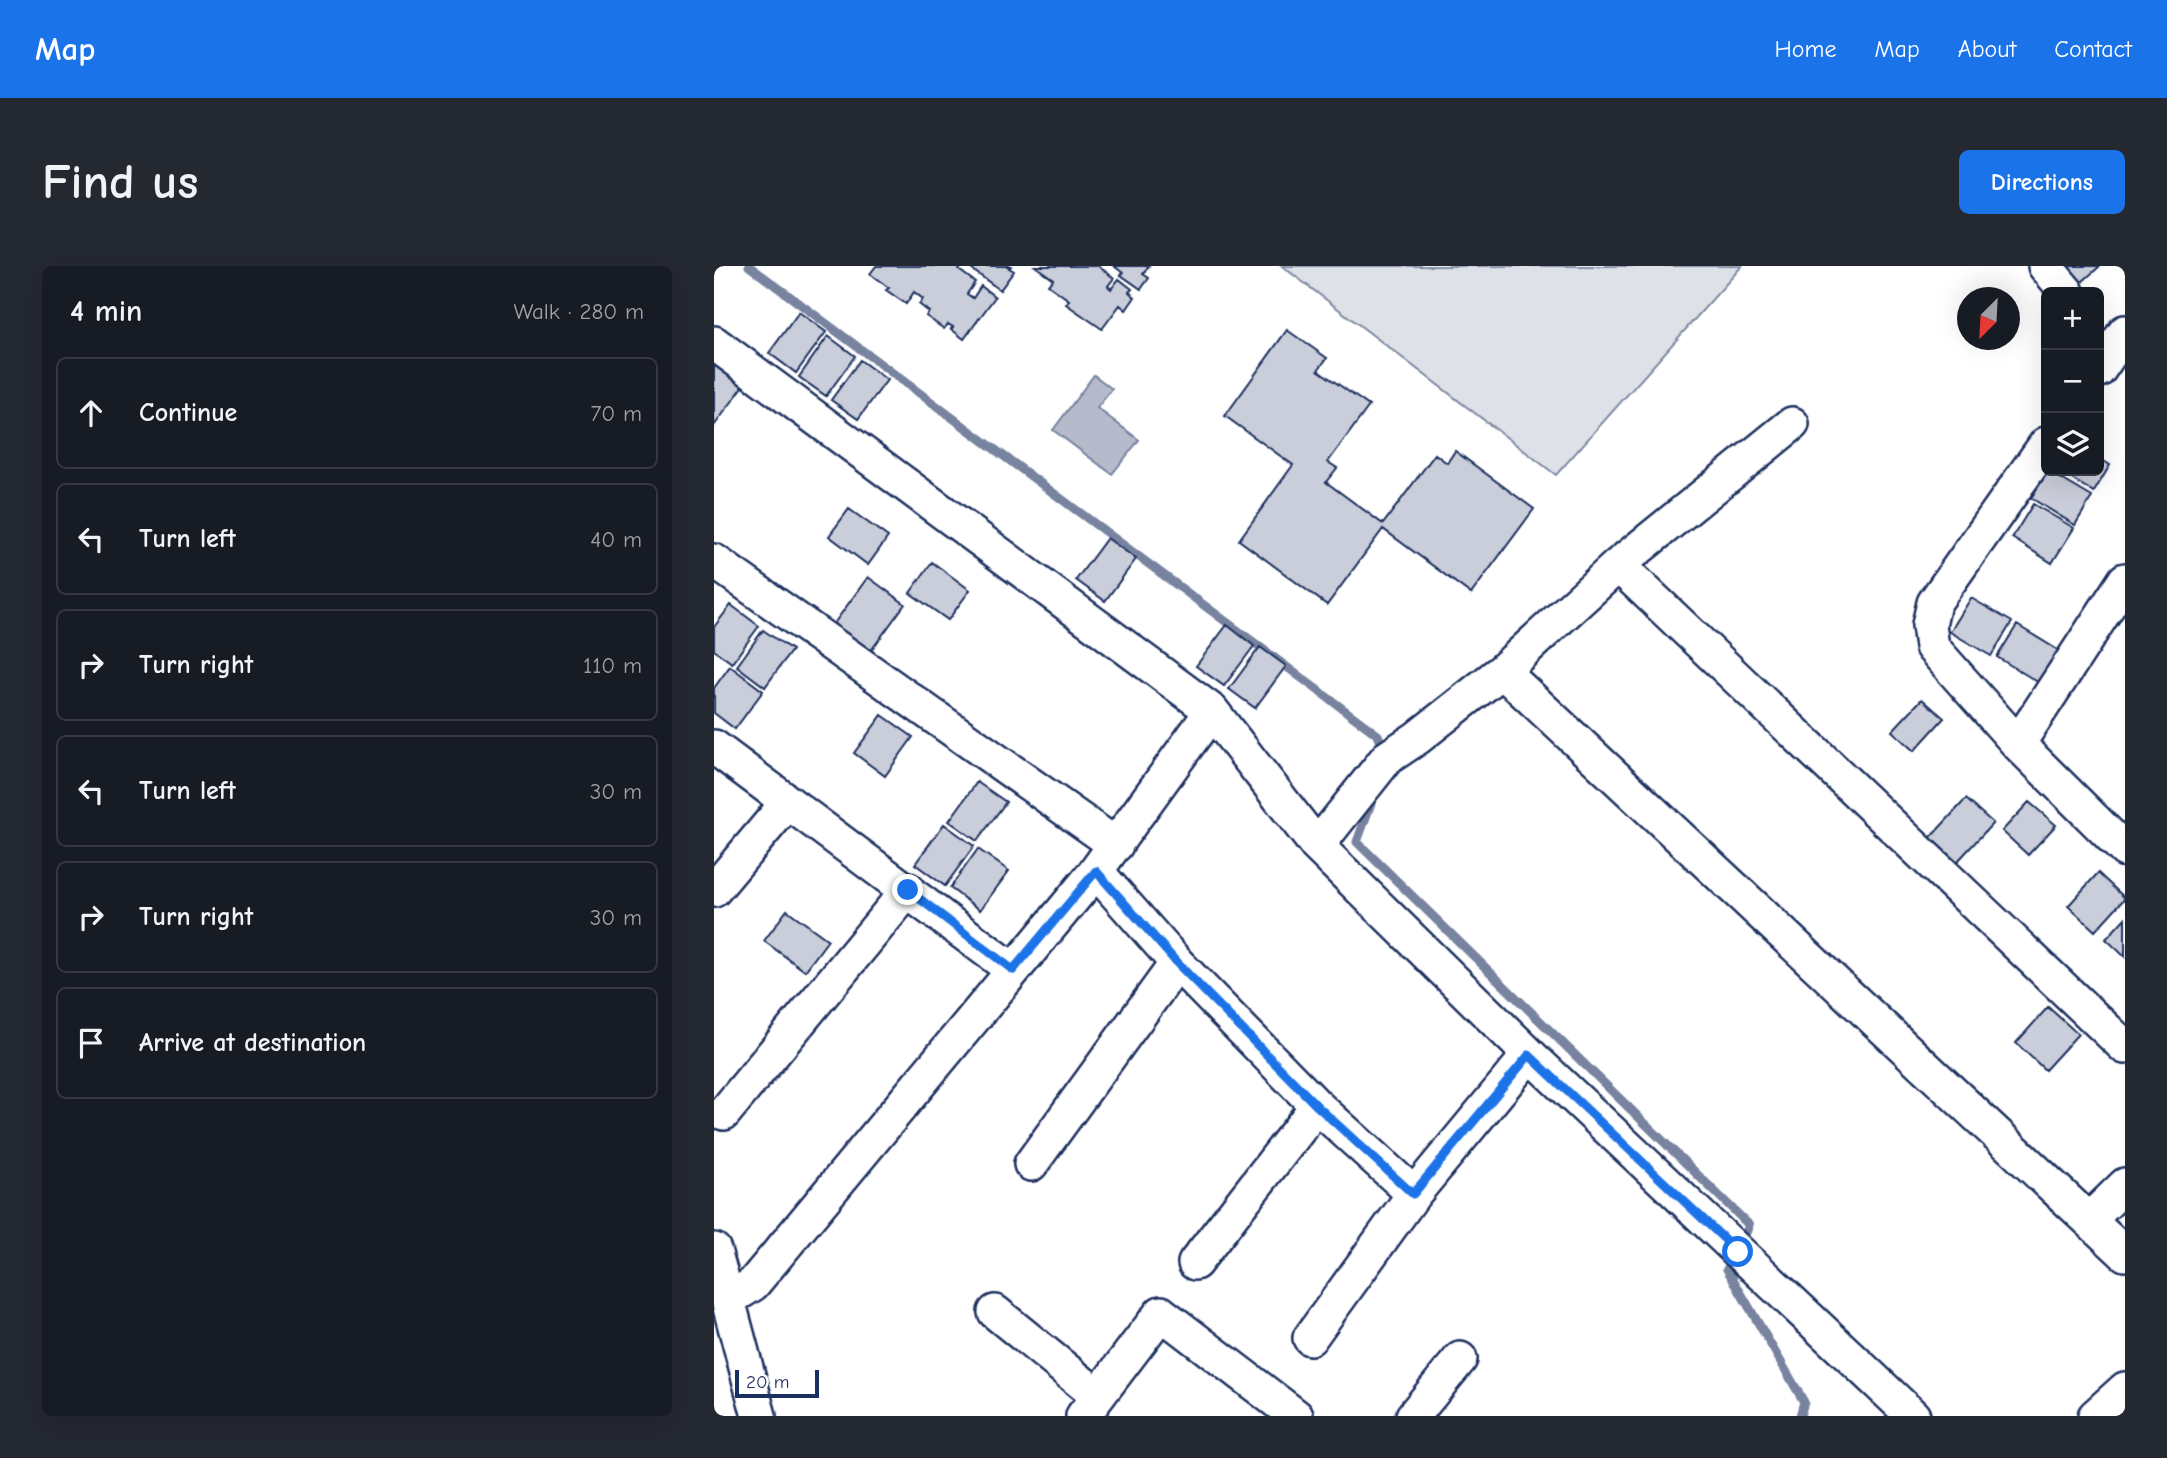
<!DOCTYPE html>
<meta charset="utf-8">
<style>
body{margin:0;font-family:"Comic Neue",sans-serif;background:#242831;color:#f1f3f6}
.controls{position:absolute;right:21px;top:21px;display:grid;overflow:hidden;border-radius:10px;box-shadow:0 7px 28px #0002}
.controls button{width:63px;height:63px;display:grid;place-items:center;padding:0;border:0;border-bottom:2px solid #363941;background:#171b24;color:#f1f3f6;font:35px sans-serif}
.compass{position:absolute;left:1243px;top:21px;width:63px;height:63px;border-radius:50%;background:#171b24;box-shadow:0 7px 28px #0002;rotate:204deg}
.scale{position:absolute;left:21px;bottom:18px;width:84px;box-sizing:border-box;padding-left:7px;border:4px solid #1b2f5e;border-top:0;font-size:19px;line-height:24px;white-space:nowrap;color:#1b2f5e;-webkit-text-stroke:5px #fff;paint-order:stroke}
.stop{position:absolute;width:21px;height:21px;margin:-16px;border:5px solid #1a73e8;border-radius:50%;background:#fff}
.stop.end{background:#1a73e8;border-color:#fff;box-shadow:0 2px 7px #0008}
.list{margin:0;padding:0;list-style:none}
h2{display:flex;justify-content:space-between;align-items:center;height:91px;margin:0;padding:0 28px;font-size:30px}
h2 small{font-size:23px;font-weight:400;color:#9ea1a6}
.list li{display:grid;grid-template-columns:46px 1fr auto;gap:21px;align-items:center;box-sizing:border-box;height:112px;margin:0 14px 14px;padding:0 14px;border:2px solid #363941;border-radius:10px}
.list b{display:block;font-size:26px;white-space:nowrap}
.list em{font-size:23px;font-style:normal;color:#9ea1a6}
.icon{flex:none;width:38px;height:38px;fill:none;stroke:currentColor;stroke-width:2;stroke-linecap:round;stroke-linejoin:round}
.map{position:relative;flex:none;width:1411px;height:1150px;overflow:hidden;border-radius:10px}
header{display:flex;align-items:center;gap:42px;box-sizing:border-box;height:98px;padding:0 35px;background:#1a73e8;color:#fff}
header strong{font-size:33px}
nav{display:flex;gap:38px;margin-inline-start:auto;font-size:24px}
.intro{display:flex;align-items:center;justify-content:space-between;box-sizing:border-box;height:168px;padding:0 42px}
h1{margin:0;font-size:49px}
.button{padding:18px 32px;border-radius:10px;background:#1a73e8;color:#fff;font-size:24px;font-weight:700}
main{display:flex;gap:42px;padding:0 42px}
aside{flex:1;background:#171b24;border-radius:10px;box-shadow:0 7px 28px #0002}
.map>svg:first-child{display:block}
</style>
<header>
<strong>Map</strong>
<nav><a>Home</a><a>Map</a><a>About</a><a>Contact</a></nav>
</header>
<div class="intro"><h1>Find us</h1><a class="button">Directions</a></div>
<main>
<aside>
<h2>4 min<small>Walk · 280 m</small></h2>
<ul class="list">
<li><svg class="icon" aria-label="ahead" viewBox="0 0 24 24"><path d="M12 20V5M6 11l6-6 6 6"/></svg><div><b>Continue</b></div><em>70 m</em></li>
<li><svg class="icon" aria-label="left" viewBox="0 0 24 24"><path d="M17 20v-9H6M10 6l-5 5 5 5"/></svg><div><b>Turn left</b></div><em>40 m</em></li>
<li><svg class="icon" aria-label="right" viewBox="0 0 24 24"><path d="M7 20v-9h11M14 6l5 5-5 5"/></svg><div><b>Turn right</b></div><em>110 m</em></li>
<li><svg class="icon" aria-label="left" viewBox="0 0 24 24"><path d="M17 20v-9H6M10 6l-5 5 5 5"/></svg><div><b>Turn left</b></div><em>30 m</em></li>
<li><svg class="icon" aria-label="right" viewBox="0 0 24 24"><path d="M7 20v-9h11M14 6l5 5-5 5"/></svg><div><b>Turn right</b></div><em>30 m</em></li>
<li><svg class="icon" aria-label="arrive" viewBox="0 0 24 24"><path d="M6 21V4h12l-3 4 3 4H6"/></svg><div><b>Arrive at destination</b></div></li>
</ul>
</aside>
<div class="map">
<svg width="1411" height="1150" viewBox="0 0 1411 1150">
<rect width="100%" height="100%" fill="#fff"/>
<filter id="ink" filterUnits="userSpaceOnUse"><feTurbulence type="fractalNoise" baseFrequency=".0143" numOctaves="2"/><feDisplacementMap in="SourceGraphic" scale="14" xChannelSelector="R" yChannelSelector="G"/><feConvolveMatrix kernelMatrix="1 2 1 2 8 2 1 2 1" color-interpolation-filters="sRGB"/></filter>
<g filter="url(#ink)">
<!-- green -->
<path fill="#dee1e7" stroke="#7c88a2" stroke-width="2" d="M568,0H1028L842,209Z"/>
<!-- water -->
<path fill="#b5bbca" stroke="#77839f" stroke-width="2" d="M380,109L398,123L383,142L425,174L398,208L339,164Z"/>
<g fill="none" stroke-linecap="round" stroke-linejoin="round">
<!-- stream -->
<path stroke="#77839f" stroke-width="9" d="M35,0L664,469L671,486
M660,529L643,576L1035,959L1027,979
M1021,991L1013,1003L1090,1136L1086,1150"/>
</g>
<!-- building -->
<path fill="#caceda" stroke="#1b2f5e" stroke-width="2" d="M162,0H248L245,4L261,16L253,28L259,32L267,20L281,31L250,73L237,63L239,61L234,58L230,63L212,50L215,46L205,38L209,33L200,26L192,38L172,24L175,22L156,8Z
M253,0H297L295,2L300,5L286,24Z
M321,0H384L400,12L394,20L397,23L405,13L418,23L415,26L421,31L412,44L406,39L388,63L352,38L355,34L334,19L339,13Z
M400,0H435L429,8L435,12L427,23L407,9L409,7Z
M1340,0H1386L1360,23Z
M85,46L112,66L82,107L55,87Z
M573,64L613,92L604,104L655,140L614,196L623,202L612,216L669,258L721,188L733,197L741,185L820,243L757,328L669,263L613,339L525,274L579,199L511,150Z
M114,70L141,90L112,130L85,111Z
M146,94L173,114L144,153L117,134Z
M0,95L31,118L0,160Z
M1385,192L1396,199L1380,226L1349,208L1351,205H1385Z
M1334,205L1378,231L1361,259L1317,232Z
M1319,238L1360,262L1338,297L1298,272Z
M135,243L174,271L154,299L115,270Z
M393,272L422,293L391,335L362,314Z
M218,296L256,324L234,354L196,327Z
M154,311L191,338L153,390L116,363Z
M1257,332L1298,356L1277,390L1236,366Z
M17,339L45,360L18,397L0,384V361Z
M513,359L540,380L510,420L482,400Z
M1303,359L1347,386L1327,418L1283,391Z
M49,364L78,384L51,421L23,400Z
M546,381L572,400L541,442L515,423Z
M16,400L49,425L21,463L0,447V422Z
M1208,433L1230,452L1200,485L1178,465Z
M168,449L199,471L171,510L140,487Z
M263,516L292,536L263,575L235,555Z
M1252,533L1279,557L1243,596L1216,572Z
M1315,536L1342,559L1314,589L1288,565Z
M230,558L260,580L231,620L201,598Z
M264,583L295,605L266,644L236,622Z
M1384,607L1411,632L1381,665L1354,640Z
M73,644L114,674L91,705L50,675Z
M1411,652V691L1392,673Z
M1334,741L1364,768L1331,804L1302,777Z"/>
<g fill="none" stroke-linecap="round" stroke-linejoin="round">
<defs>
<path id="minor" d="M1331,0L1353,26
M0,77L498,445L603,580
M1385,104L1411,66
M1078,158L904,299L788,405L703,472L673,492L603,580L820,793L1199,1150
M1332,178L1220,337L1215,359L1218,381L1304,478L1411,584
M0,295L402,579
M904,299L1411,781
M788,405L1411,988
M1304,478L1411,314
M0,481L299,704
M382,605L463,697L603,840L700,928
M0,624L74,536
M10,847L194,624
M317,898L463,697
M1375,954L1411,919
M0,984L14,1034L39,1018L382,605L498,445
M481,997L603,840
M14,1034L45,1150
M281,1046L384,1130
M596,1072L700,928L815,789
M369,1150L447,1047L582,1150
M699,1150L746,1093
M1381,1150L1411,1123"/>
</defs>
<!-- minor casing -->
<use href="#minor" stroke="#1b2f5e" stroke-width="38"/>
<!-- minor -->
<use href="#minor" stroke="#fff" stroke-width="33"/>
</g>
</g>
<g fill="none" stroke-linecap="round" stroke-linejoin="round" filter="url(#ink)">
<!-- route -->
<path stroke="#1a73e8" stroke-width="9" d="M194,624L299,704L382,605L463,697L603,840L699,928L815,789L1024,986"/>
</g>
</svg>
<div class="controls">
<button>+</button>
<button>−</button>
<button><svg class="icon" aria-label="layers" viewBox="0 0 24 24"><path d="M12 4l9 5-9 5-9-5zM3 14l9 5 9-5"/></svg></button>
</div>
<svg class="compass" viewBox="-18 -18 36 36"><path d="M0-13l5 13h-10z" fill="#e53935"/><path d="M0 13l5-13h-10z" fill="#9ea1a6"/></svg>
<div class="scale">20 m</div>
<div class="stop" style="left:1024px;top:986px"></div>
<div class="stop end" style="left:194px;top:624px"></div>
</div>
</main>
